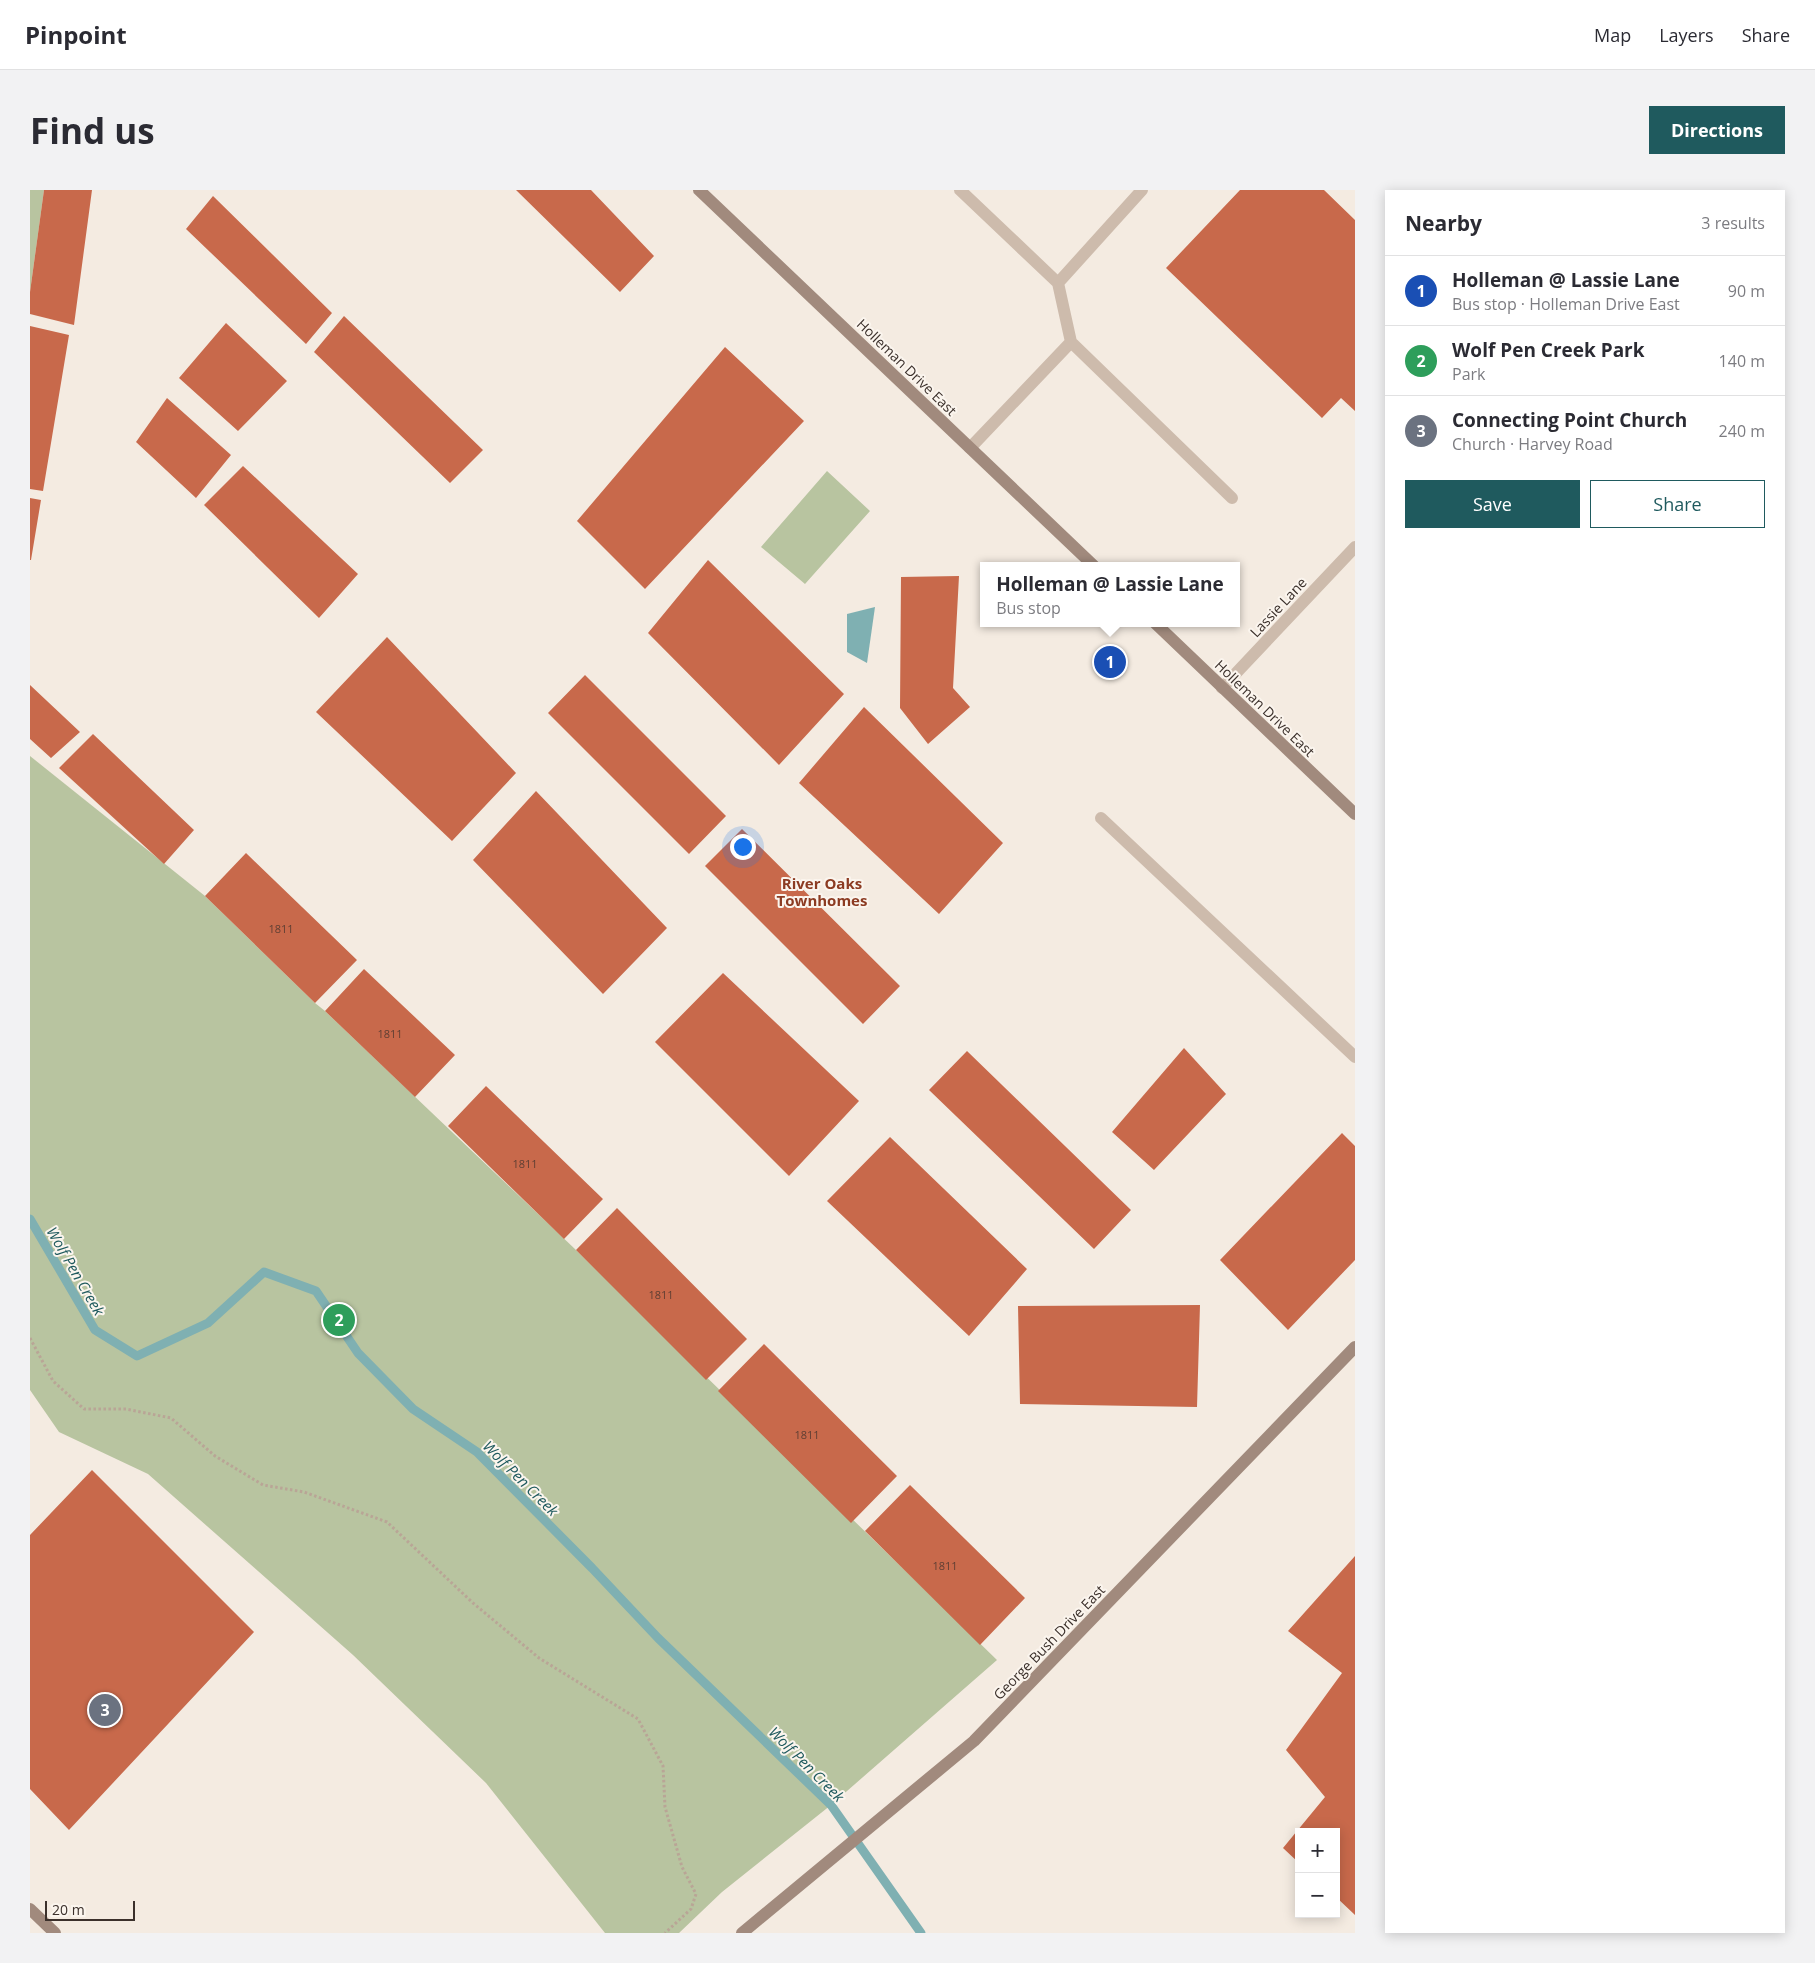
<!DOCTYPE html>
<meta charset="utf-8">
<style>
body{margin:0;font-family:"Open Sans",sans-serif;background:#f2f2f3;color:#2b2b33}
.controls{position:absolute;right:15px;bottom:15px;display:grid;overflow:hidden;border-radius:0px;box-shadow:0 2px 12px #0003}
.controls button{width:45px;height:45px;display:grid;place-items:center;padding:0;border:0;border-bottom:1px solid #e1e1e2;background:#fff;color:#2b2b33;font:25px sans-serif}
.scale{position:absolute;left:15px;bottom:12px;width:90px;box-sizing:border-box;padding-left:5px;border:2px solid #3b302b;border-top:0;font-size:14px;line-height:18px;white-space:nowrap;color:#3b302b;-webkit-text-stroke:4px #fbf5ee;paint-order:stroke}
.you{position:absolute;left:712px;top:656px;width:18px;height:18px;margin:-12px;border:4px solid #fff;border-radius:50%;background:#1a73e8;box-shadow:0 0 0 8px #1a73e833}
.badge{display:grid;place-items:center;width:32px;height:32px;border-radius:50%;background:#1f5a5e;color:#fff;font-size:16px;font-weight:700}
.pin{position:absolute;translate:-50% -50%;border:2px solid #fff;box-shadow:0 1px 5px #0006}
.popup{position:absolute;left:950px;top:372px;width:260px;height:65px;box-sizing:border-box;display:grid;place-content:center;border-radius:0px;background:#fff;filter:drop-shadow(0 1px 4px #0005);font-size:16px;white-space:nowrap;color:#7c7c81}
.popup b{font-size:19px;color:#2b2b33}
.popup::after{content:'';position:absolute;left:50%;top:100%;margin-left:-10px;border:10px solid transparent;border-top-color:#fff}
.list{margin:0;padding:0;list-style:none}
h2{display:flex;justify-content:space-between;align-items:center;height:65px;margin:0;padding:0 20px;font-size:21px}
h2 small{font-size:16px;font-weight:400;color:#7c7c81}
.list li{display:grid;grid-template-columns:32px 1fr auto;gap:15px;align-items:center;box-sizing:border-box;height:70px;padding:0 20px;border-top:1px solid #e1e1e2}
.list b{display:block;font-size:19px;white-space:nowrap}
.list p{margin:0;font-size:16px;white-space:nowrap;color:#7c7c81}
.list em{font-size:16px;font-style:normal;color:#7c7c81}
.actions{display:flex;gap:10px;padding:15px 20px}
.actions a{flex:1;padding:11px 0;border:1px solid #1f5a5e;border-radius:0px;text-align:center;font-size:18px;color:#1f5a5e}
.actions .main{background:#1f5a5e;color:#fff}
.map{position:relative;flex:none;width:1325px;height:1743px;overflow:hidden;border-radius:0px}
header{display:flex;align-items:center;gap:30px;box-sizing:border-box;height:70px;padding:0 25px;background:#fff;border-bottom:1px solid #e1e1e2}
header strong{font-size:24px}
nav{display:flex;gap:28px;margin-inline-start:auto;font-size:18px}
.intro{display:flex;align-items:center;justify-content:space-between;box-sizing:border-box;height:120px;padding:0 30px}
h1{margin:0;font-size:35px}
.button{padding:12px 22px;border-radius:0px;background:#1f5a5e;color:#fff;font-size:18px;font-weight:700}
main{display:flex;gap:30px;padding:0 30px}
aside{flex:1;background:#fff;border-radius:0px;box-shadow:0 2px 12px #0003}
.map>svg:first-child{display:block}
</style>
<header>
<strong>Pinpoint</strong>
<nav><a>Map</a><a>Layers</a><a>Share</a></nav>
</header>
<div class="intro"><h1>Find us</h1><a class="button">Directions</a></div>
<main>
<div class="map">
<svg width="1325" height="1743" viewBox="0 0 1325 1743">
<rect width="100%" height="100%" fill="#f4ebe1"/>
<!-- green -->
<path fill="#b8c4a0" d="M0,0H14L0,102Z
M797,281L840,321L775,394L731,357Z
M0,566L175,706L285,813L295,821L546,1060L967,1470L801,1615L692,1702L649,1743H575L456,1593L323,1465L118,1284L29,1242L0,1200Z"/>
<!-- water -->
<path fill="#7fb0b2" d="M845,417L837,473L817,462V424Z"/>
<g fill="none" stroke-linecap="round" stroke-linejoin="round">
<!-- stream -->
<path stroke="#7fb0b2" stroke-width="9" d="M0,1029L65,1140L107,1166L178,1133L234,1082L286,1101L328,1163L383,1219L447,1262L562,1378L628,1448L801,1615L891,1743"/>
</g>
<!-- building -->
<path fill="#c8694b" d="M14,0H62L44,135L0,124V102Z
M486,0H561L624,66L590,102Z
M1210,0H1294L1325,30V221L1311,208L1292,228L1136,78Z
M183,6L302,123L276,154L156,39Z
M314,126L453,260L420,293L284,162Z
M196,133L257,191L208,241L149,188Z
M0,136L39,145L13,301L0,299Z
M695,157L774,231L615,399L547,331Z
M137,208L201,265L166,308L106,252Z
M213,276L328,384L289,428L174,315Z
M0,308L11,310L1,370H0Z
M678,370L814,504L749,575L618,443Z
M929,386L923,498L940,517L898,554L870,518L871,387Z
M357,447L486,583L422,651L286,522Z
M555,485L696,626L659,664L518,523Z
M0,495L50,542L21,568L0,549Z
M834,517L973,653L909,724L769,593Z
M63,544L164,640L134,674L29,578Z
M506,601L637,738L573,804L443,670Z
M712,639L870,796L833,834L675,676Z
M216,663L327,770L285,813L175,706Z
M334,779L425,865L385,907L295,821Z
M693,783L829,911L759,986L625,852Z
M1154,858L1196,904L1124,980L1082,942Z
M937,861L1101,1020L1064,1059L899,900Z
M456,896L573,1009L534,1049L418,936Z
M1312,943L1325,956V1070L1258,1140L1190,1070Z
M860,947L997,1079L939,1146L797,1011Z
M587,1018L717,1149L676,1190L546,1060Z
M1170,1115L1167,1217L990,1214L988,1116Z
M734,1154L867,1286L821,1333L688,1201Z
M62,1280L224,1442L39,1640L0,1599V1345Z
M880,1295L995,1408L950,1455L835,1341Z
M1325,1366V1725L1306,1707V1642H1269V1673L1253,1658L1295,1607L1256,1560L1312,1483L1258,1441Z"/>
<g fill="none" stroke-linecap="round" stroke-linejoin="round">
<!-- path -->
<path stroke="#b9a596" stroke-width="3" stroke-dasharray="2.5 2.5" stroke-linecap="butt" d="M0,1148L23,1191L54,1219H96L141,1228L185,1266L233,1295L274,1302L357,1332L443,1413L509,1468L608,1529L633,1576L635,1617L652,1677L666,1704L661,1719L635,1743"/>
<!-- lane -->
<path stroke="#cdbbac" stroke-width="12" d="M930,0L1028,93L1041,152
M1028,93L1112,0
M940,258L1041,152L1202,308
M1071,628L1325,867"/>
<!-- street -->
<path stroke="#cdbbac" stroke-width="12" d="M1192,498L1325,357"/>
<!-- secondary -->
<path stroke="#a18a7d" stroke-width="12" d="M669,0L1064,376
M1125,433L1325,624
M0,1719L25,1743
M712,1743L944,1551L1325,1157"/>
</g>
<g text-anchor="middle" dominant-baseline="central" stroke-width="4" stroke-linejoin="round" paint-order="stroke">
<!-- number labels -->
<g font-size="11" fill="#5e3e33">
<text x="251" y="738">1811</text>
<text x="360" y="843">1811</text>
<text x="495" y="973">1811</text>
<text x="631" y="1104">1811</text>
<text x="777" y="1244">1811</text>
<text x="915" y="1375">1811</text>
</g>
<!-- street labels -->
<g font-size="14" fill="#3b302b" stroke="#fbf5ee">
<text transform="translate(877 177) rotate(44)">Holleman Drive East</text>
<text transform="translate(1248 417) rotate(-47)">Lassie Lane</text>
<text transform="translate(1235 518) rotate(44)">Holleman Drive East</text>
<text transform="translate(1019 1452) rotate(-46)">George Bush Drive East</text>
</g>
<!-- neighbourhood labels -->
<g font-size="15" font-weight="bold" fill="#8c3b22" stroke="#fbf5ee">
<text x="792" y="693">River Oaks<tspan x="792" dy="17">Townhomes</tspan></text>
</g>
<!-- water labels -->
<g font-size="15" font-style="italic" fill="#1f5a5e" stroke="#fbf5ee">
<text transform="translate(46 1081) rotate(60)">Wolf Pen Creek</text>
<text transform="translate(491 1288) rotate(45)">Wolf Pen Creek</text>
<text transform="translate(777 1574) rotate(45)">Wolf Pen Creek</text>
</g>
</g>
</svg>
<div class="controls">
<button>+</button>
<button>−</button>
</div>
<div class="scale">20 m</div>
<div class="you"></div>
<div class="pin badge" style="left:1080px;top:472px;background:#1a4fb4">1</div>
<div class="popup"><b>Holleman @ Lassie Lane</b>Bus stop</div>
<div class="pin badge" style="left:309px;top:1130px;background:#2e9e5b">2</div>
<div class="pin badge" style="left:75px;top:1520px;background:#6b7280">3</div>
</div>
<aside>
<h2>Nearby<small>3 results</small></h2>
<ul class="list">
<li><span class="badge" style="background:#1a4fb4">1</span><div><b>Holleman @ Lassie Lane</b><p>Bus stop · Holleman Drive East</p></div><em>90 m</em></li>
<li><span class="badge" style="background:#2e9e5b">2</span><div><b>Wolf Pen Creek Park</b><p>Park</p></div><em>140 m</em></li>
<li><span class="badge" style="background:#6b7280">3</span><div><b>Connecting Point Church</b><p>Church · Harvey Road</p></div><em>240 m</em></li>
</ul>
<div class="actions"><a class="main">Save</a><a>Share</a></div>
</aside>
</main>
